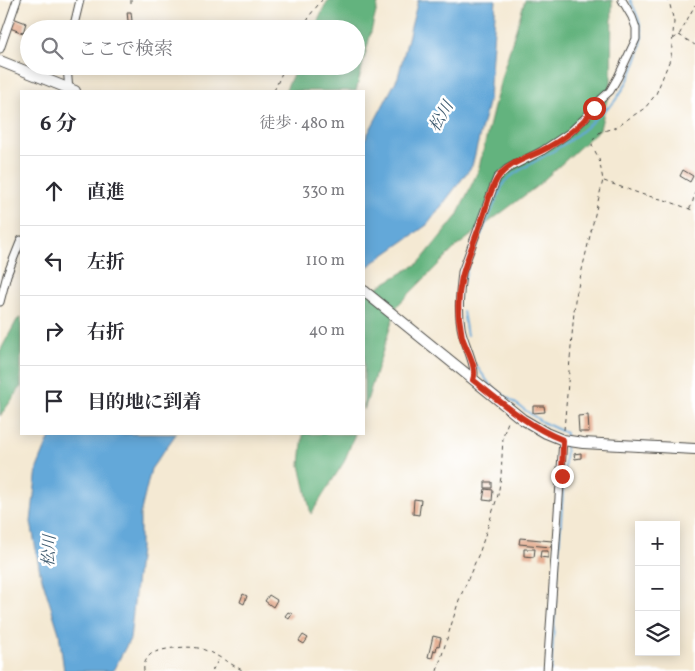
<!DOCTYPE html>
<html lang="ja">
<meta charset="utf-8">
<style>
body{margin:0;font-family:Vollkorn,"Noto Serif JP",serif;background:#f7f7f7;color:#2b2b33}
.controls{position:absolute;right:15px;bottom:15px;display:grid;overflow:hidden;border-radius:0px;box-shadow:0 2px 12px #0003}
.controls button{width:45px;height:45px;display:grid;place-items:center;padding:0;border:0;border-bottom:1px solid #e1e1e2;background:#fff;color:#2b2b33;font:25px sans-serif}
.stop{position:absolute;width:15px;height:15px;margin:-11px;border:4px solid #c8321e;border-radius:50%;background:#fff}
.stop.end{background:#c8321e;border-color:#fff;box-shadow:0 1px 5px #0008}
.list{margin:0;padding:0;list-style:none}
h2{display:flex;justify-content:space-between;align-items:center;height:65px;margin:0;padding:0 20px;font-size:21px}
h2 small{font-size:16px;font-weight:400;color:#7c7c81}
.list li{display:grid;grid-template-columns:32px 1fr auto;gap:15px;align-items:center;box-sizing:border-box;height:70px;padding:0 20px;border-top:1px solid #e1e1e2}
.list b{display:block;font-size:19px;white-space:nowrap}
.list em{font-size:16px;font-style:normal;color:#7c7c81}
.icon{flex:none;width:28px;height:28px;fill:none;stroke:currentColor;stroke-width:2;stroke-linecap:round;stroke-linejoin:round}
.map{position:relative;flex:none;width:695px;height:671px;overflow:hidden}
.search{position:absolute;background:#fff;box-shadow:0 2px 12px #0003;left:20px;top:20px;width:345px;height:55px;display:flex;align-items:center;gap:12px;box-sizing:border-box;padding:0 18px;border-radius:28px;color:#7c7c81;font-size:19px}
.panel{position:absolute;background:#fff;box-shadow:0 2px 12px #0003;left:20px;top:90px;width:345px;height:345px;border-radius:0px}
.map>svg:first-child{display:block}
</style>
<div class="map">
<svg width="695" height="671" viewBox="0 0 695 671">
<rect width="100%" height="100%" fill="#fff"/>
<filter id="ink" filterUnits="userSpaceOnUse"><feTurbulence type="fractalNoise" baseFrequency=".02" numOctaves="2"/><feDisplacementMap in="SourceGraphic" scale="10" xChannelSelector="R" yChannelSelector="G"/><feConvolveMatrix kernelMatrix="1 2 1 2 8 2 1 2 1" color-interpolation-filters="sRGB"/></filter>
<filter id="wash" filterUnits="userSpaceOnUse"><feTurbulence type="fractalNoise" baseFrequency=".0096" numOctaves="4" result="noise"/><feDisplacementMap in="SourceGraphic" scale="20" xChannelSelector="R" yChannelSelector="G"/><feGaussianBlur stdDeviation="1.12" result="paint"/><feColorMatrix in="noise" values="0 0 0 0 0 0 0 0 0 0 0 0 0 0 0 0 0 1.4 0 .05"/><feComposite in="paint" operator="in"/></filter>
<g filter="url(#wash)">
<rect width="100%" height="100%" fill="#f4e9d3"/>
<!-- forest -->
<path fill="#64b37e" stroke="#486f54" d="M328,0H379L356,91H285L297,66H356V29H314Z
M525,0H612L611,83L600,129L537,186L457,246L397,306L364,410V295L419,263L457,216L478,171L502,75Z
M21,317V387L0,416V351L17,320Z
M303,434H355L344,462L311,514L300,465Z"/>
<!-- water -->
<path fill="#63a8d9" stroke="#476a82" d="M418,0H496L489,99L472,166L427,225L364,269V141L398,77Z
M51,434H176L151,469L140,515V549L130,639L113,671H64L59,633L40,572L31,522L37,468Z"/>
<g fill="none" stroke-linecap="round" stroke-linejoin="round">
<!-- stream -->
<path stroke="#63a8d9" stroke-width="2" d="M473,253L504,182C519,168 541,159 558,148C574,138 587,127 600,114C604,110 610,107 614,102C626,87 642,55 642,36C641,23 636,11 630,0
M464,281L469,262
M463,311L467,336
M475,364L491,386L542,422L566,433V437
M551,671L566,445"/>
</g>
<g id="blocks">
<!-- building -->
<path fill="#e1a281" d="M127,12H131L132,21H128Z
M13,18L26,23L23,33L10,28Z
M683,170L693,176L690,182L680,176Z
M533,406H544L545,412L533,413Z
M588,415L589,432H579L578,416Z
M581,453V458L575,459L574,454Z
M485,482H492V488H485Z
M485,489L493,490L492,501L483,500Z
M414,499L421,500L419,515L413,514Z
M520,538L552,541L551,547L519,544Z
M524,549H535L534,557L524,556Z
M541,551H548V558L540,557Z
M243,594L247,596L244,604L240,602Z
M269,595L277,600L273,607L265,601Z
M288,612L292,614L289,619L285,616Z
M303,635L308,638L304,644L299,641Z
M433,636L441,638L439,646L437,645L436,651L434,650L432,658L428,657Z"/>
</g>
</g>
<g filter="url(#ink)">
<use href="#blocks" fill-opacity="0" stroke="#494844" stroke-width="1"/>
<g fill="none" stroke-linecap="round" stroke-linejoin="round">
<defs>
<path id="street" d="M73,29L80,0
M0,49L17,0
M67,66L69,91
M0,302L7,275L21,240
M473,380C478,367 463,342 461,327C458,309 460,291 462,272L495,183L497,178L507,169L542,151L569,133L586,117L599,101L610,91L618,77L636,39V28L632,17L622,0
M547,671L563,440"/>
<path id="secondary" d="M0,61L75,91
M364,291L522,419L546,433L563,440L583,443L695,449"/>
</defs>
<!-- street casing -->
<use href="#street" stroke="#494844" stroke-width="9"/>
<!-- secondary casing -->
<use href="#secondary" stroke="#494844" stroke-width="12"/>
<!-- path -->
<path stroke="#494844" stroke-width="1" stroke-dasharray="4 4" stroke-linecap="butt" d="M131,3V0
M304,29L310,15L322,0
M679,35L695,45
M673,39L679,35L695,5
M274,91L285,66
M604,181L644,195L665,200L695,211
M689,209L692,205L695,192
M564,430L575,300L603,180L599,159L592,145L593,140L600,132L614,128L645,108L656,94L671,57L674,22L670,5L668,0
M144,671C143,665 146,658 151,654C161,648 191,645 202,649C216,654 230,664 244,671
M212,671L219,659
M437,671L459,600L480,551L498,495L501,477L503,436L509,419"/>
<!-- street -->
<use href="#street" stroke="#fff" stroke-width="7"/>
<!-- secondary -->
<use href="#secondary" stroke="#fff" stroke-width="10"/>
</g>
</g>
<g fill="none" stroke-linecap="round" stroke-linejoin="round" filter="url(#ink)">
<!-- route -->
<path stroke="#c8321e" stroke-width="6" d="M562,476L563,440C528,426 503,404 473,380C478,367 466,350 462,337C461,331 460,324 459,318C455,281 470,255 481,222C486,209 489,192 497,179C506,164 526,158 541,151C560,142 582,126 594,108"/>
</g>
<g text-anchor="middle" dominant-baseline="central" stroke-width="5" stroke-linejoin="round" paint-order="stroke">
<!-- water labels -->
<g font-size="16" font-style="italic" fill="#415d71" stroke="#fff">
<text transform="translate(442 117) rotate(-60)">松川</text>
<text transform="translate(50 551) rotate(-87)">松川</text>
</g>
</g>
</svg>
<div class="controls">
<button>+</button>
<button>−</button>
<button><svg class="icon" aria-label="layers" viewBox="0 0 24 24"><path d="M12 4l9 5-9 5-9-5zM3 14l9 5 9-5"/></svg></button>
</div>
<div class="stop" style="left:594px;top:108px"></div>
<div class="stop end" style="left:562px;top:476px"></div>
<div class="search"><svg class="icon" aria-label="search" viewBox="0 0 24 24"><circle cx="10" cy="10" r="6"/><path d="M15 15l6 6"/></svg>ここで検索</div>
<section class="panel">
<h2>6 分<small>徒歩 · 480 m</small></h2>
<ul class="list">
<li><svg class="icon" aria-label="ahead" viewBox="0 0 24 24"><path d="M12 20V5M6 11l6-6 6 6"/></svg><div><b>直進</b></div><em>330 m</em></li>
<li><svg class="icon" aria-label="left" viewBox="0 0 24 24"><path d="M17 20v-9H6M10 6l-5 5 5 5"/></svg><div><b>左折</b></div><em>110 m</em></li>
<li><svg class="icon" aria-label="right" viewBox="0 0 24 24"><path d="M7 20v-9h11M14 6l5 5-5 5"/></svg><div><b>右折</b></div><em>40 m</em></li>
<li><svg class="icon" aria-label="arrive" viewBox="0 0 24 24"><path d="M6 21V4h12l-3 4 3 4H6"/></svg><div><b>目的地に到着</b></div></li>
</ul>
</section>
</div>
